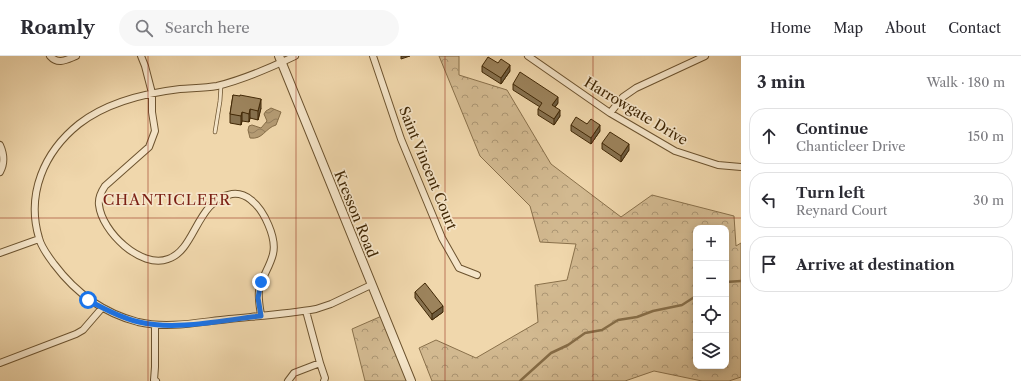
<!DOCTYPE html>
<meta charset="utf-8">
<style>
body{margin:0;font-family:"Libre Caslon Text",serif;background:#f7f7f7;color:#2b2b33}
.controls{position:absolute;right:12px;bottom:12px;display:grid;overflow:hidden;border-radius:8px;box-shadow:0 2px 10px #0003}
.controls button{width:36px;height:36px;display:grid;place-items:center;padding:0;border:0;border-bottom:1px solid #e1e1e2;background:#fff;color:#2b2b33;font:20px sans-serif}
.stop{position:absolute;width:12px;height:12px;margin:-9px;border:3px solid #1a73e8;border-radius:50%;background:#fff}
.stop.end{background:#1a73e8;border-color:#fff;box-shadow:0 1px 4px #0008}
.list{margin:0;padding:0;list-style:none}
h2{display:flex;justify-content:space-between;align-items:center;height:52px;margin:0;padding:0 16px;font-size:17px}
h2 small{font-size:13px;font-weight:400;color:#7c7c81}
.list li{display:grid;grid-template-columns:26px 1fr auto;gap:12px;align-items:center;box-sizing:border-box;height:56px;margin:0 8px 8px;padding:0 8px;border:1px solid #e1e1e2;border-radius:16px}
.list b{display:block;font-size:15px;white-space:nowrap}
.list p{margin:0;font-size:13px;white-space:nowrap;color:#7c7c81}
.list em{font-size:13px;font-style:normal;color:#7c7c81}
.icon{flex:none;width:22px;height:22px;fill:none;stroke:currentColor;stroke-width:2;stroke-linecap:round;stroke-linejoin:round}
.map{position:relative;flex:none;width:741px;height:325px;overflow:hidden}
header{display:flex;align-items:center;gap:24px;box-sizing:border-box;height:56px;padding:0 20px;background:#fff;border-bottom:1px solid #e1e1e2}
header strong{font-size:19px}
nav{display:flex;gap:22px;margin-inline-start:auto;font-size:14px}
.search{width:280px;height:36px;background:#f7f7f7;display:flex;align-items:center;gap:10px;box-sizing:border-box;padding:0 14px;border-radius:22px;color:#7c7c81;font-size:15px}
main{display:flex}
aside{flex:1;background:#fff}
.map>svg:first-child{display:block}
</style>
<header>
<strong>Roamly</strong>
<div class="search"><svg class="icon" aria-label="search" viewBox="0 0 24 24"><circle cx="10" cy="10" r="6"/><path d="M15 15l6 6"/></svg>Search here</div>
<nav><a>Home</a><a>Map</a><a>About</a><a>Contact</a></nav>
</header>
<main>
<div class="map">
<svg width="741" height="325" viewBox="0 0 741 325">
<defs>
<pattern id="forest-crowns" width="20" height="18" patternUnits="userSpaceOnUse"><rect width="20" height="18" fill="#d2b990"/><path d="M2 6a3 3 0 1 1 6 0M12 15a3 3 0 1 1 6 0" fill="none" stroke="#ac9674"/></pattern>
<pattern id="water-waves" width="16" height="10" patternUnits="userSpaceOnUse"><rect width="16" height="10" fill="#b49b73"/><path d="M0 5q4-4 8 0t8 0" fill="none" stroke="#947e5c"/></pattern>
</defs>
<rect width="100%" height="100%" fill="#f0d7ac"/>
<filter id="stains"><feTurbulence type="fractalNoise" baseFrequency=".005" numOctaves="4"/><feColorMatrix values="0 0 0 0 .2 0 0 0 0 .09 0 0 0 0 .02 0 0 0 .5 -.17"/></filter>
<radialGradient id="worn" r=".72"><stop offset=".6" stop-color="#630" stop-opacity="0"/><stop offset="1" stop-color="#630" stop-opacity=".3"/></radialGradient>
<!-- forest -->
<path fill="url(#forest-crowns)" stroke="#89704a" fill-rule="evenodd" d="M439,0H459V19L507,34L551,108L621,161L652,139L734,160L736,190L741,187V321L729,325H702L654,315L625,325H432L419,292L436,284L476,302L538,266L535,229L567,224L576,188L540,186L530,150L480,100ZM696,172H726V310H696Z
M384,259L411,325H365L352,273Z"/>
<!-- water -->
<path fill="url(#water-waves)" stroke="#866d47" d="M271,52L281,56L276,69C265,72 263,84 250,82L248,74L249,70L252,69L261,72L267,65L264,58L266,55Z"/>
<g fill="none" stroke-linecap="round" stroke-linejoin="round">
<!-- stream -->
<path stroke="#866d47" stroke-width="2.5" d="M726,226L741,225
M520,325L551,297L568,289L585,277L602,274L618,264L637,261L653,255L682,249L696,240"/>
<defs>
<path id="service" d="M215,76L220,45L221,29"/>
<path id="minor" d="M50,0C58,9 66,4 76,0
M141,0L145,10L152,37V56L155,75L149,91L105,130C101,136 98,142 99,149C102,176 141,213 168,203C196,194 196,144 232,138C239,137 245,139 251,144C264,154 277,182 273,198C270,211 261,222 259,235C258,243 260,252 261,259
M295,0C270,12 245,23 217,30C205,32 192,32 180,33C146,37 106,47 79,68C44,96 26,138 39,182C41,191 48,200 54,208C75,236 103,257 138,266C168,273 199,266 229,263C258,260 287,258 316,253L331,248L371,229
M373,0L401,83L442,182L459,212L477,219
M528,0L610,57L675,95L718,109L741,111
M610,57L623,41L636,32L705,0
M0,89C4,98 5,107 0,116
M0,197L39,183
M306,255L320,307
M155,269V311L154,324L156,325
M0,307L76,278L83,274L102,252
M288,325L294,317L320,307L325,322L324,325"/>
<path id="tertiary" d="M279,0L411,325"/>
</defs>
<!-- service casing -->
<use href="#service" stroke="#6c532f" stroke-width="4.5"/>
<!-- minor casing -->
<use href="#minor" stroke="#6c532f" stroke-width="8"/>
<!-- tertiary casing -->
<use href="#tertiary" stroke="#6c532f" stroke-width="10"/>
<!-- service -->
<use href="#service" stroke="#f5e5c9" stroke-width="3"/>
<!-- minor -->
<use href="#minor" stroke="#f5e5c9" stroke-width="6"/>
<!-- tertiary -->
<use href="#tertiary" stroke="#f5e5c9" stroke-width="8"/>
</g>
<!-- wall -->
<path fill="#86714f" stroke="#402705" d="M482,10L510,15L501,28L482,16Z
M513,28L558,47L555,51L560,60L554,69L538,59V53L540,51L513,34Z
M233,39L261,52L258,64L250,62L249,66L242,65L241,69L230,67V58Z
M587,68L600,75L591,88L571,75V69Z
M602,87L629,94L621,106L602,93Z
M415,236L443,256L432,264L415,242Z"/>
<!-- shaded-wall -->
<path fill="#6d5c40" stroke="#402705" d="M401,0H410L401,3Z
M510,9V15L501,28V22Z
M558,41V47L552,55V49Z
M261,43V52L258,64V55Z
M250,53V62L249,66V58Z
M560,54V60L554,69V63Z
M242,56V65L241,69V60Z
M600,69V75L591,88V82Z
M629,88V94L621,106V100Z
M443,250V256L432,264V258Z"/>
<!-- building -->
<path fill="#9c835c" stroke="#402705" d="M488,1L498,7L501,3L510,9L501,22L482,10Z
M520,16L558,41L552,49L560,54L554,63L538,53L542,47L513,28Z
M233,39L240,40V39L261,43L258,55L250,53L249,58L242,56L241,60L230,58Z
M576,61L587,68L591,63L600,69L591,82L571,69Z
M610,76L629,88L621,100L602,87Z
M425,227L443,250L432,258L415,236Z"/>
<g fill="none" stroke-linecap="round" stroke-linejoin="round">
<!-- route -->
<path stroke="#1a73e8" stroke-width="5" d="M88,244C104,253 121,262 139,266C176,275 223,264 261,260L258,242L261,226"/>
</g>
<!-- grid -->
<path fill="none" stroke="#8f2418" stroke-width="1" stroke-opacity="0.55" d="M148,0V325M296,0V325M445,0V325M593,0V325M0,162H741"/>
<g text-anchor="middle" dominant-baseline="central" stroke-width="3.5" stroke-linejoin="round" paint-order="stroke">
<!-- street labels -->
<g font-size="14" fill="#402705" stroke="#f5e5c9">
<text transform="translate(636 55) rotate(31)">Harrowgate Drive</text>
<text transform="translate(428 112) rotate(68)">Saint Vincent Court</text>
<text transform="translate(356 158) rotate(68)">Kresson Road</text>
</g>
<!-- neighbourhood labels -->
<g font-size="15" letter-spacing="1" fill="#7a1f14" stroke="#f5e5c9">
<text x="167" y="143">CHANTICLEER</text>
</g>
</g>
<rect width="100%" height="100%" filter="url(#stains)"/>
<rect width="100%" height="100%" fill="url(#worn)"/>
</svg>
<div class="controls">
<button>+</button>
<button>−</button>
<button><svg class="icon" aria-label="locate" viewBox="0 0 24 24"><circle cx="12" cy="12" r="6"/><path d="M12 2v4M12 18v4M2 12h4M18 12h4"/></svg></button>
<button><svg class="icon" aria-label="layers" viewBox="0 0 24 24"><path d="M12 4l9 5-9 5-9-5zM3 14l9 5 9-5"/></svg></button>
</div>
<div class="stop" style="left:88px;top:244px"></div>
<div class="stop end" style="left:261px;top:226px"></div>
</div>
<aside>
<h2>3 min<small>Walk · 180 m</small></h2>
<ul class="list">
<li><svg class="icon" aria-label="ahead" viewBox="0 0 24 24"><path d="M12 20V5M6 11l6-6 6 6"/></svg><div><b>Continue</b><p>Chanticleer Drive</p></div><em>150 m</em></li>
<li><svg class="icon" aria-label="left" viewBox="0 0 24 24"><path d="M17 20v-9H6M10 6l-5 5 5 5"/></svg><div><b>Turn left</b><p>Reynard Court</p></div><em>30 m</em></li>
<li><svg class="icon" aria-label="arrive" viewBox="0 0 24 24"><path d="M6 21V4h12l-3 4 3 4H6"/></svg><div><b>Arrive at destination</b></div></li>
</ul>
</aside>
</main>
